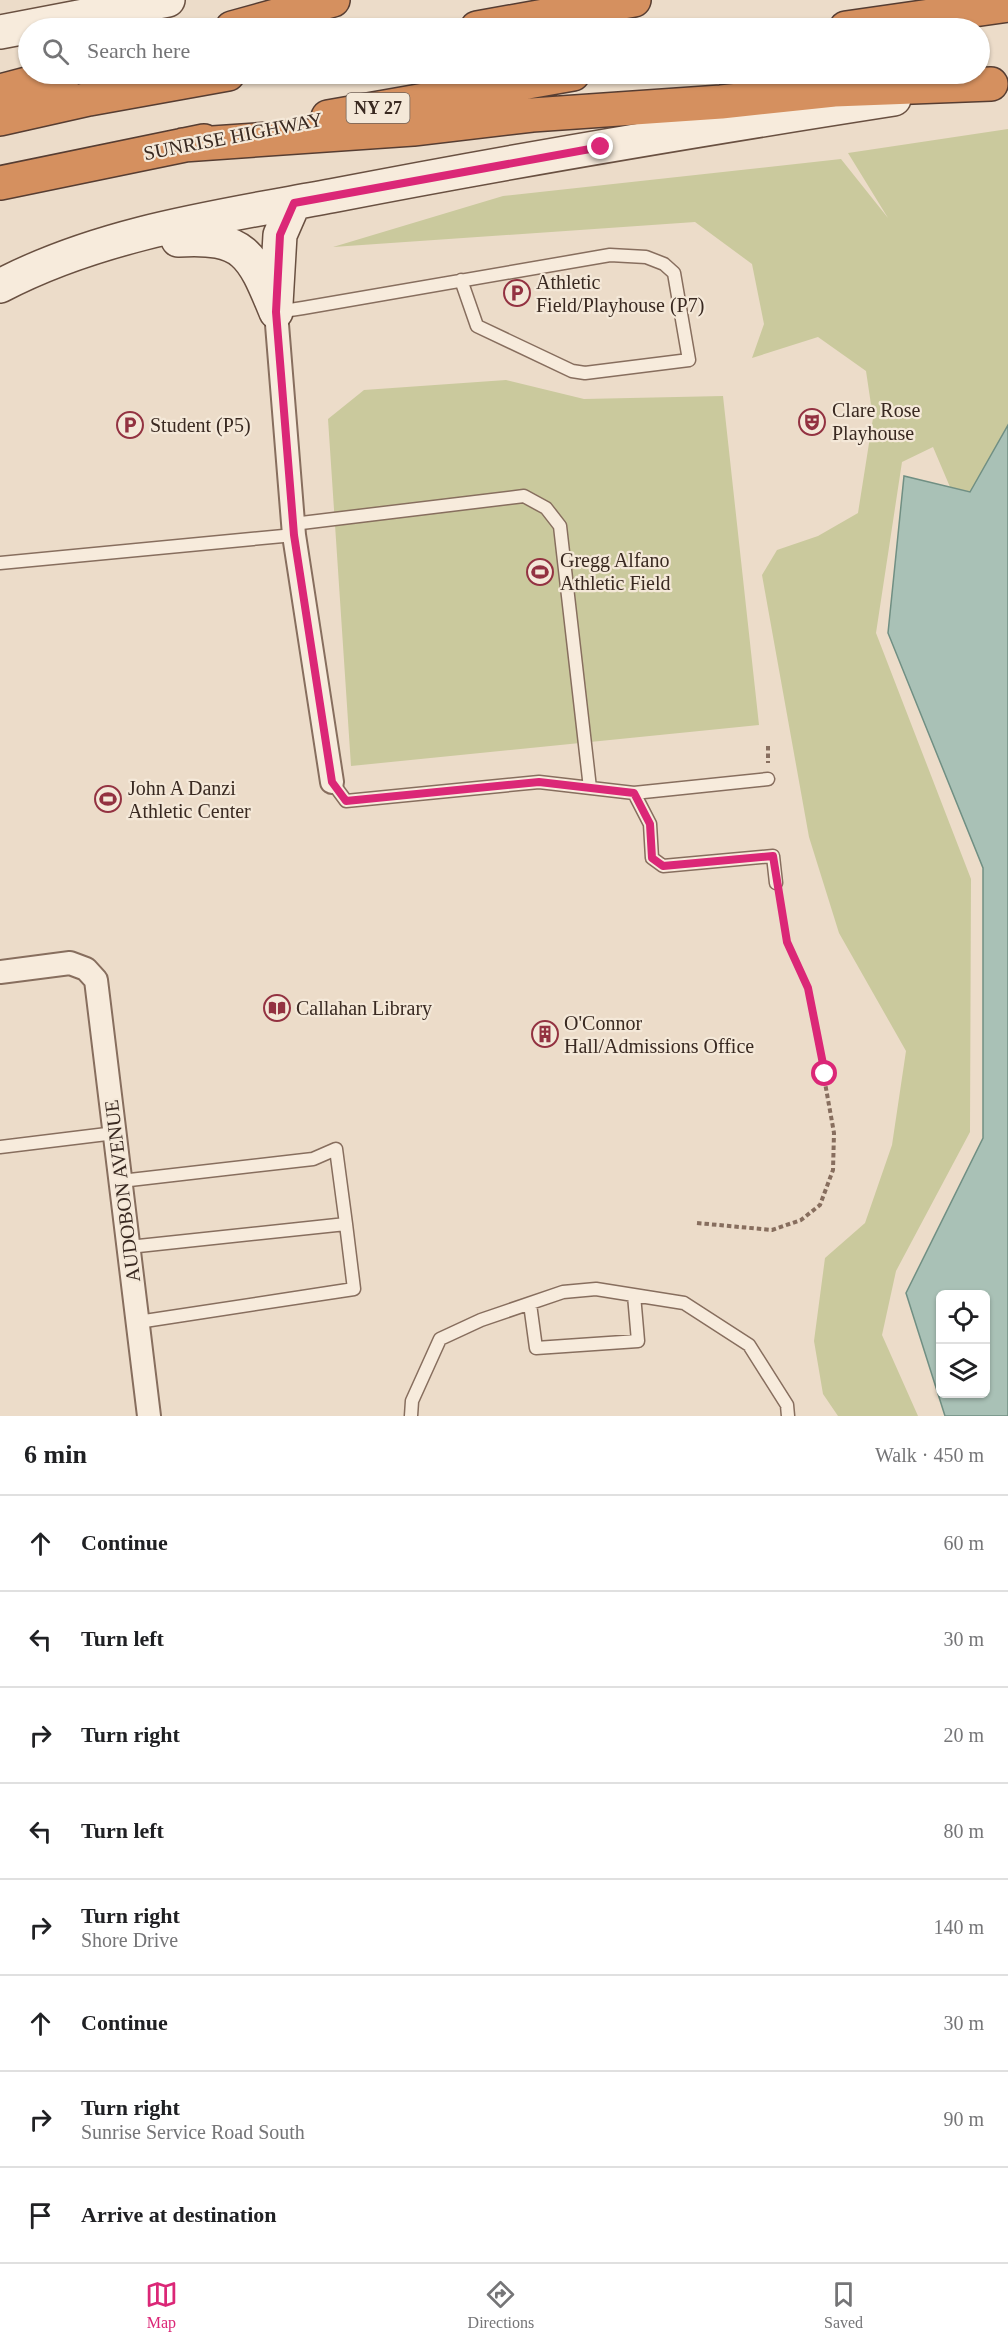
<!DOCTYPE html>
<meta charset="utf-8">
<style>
body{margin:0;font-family:Georgia,serif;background:#f2f2f2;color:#202124}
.controls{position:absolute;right:18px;bottom:18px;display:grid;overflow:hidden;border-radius:9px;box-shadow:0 2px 4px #0004}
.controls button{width:54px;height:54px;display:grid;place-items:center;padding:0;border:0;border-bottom:2px solid #e0e0e0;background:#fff;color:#202124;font:30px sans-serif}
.stop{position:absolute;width:18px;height:18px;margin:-14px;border:4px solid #db2777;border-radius:50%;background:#fff}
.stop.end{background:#db2777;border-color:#fff;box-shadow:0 2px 6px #0008}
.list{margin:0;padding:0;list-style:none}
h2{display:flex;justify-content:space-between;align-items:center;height:78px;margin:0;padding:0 24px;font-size:26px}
h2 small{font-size:20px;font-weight:400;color:#757577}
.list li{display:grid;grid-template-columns:39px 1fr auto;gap:18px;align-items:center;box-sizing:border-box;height:96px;padding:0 24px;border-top:2px solid #e0e0e0}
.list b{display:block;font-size:22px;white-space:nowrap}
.list p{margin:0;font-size:20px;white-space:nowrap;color:#757577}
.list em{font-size:20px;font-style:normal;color:#757577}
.icon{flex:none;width:33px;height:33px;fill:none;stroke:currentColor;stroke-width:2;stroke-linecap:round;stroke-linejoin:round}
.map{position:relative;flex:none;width:1008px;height:1416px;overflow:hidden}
.search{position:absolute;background:#fff;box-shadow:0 2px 4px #0004;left:18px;right:18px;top:18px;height:66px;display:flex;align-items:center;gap:15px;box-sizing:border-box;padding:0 21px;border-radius:33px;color:#757577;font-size:22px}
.sheet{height:846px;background:#fff}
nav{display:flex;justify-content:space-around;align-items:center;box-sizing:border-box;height:84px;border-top:2px solid #e0e0e0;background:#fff;font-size:16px;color:#757577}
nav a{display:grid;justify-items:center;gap:3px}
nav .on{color:#db2777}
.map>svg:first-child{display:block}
</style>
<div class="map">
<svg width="1008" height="1416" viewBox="0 0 1008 1416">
<rect width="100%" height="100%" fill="#ecdcc9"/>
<!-- green -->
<path fill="#cac99d" d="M1008,129V425L970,492L950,487L933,447L902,462L876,633L971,879L970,1132L896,1271L882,1335L918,1416H838L823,1394L814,1341L825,1258L865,1223L892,1145L906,1051L839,933L809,837L762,575L777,550L818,536L858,513L873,418L866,371L818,337L752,358L764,324L752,264L695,222L333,247L503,196L841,159L888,218L848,153Z
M506,380L584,399L723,396L759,725L351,766L328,419L364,390Z"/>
<!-- water -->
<path fill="#a9c1b6" stroke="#708f83" stroke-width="1.5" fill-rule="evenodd" d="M1008,425V1416H945L906,1293L983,1138V868L888,633L904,476L970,492ZM940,1294H986V1394H940Z"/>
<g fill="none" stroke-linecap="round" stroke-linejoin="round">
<defs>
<path id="service" d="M277,312L303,308L610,255L646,257L664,264L674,273L689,360L585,373L572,371L477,326L461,280
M293,524L524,496L546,508L560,526L590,788
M0,563L294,535
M332,782L346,801L539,782L634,793L650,824L652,858L663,866L773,856L776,883
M634,793L768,779
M0,1147L115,1133
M121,1181L313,1159L336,1149L346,1224L129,1247
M530,1304L536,1348L638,1341L634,1295
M138,1322L354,1289L346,1224
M411,1416L412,1401L440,1339L481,1320L563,1292L596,1289L684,1303L749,1345L787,1405L788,1416"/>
<path id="minor" d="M276,312L294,535L332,782
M0,972L70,963L86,969L96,980L149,1416"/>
<path id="secondary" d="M0,32L168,0
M178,240C245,236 252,254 276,312
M0,286C103,232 223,216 336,195C521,159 708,128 894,99
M276,304L280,235L294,203"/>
<path id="motorway" d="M232,28L333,0
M477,28L634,0
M846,28L1008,5
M0,91L65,74
M328,117L573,74
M0,119L89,99L228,74
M183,145L413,129L532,115L721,102L834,90L991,84
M0,183L204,141"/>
</defs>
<!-- service casing -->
<use href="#service" stroke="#876e5e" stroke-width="15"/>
<!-- minor casing -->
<use href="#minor" stroke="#876e5e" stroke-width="26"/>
<!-- secondary casing -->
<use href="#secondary" stroke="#695041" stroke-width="36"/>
<!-- motorway casing -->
<use href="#motorway" stroke="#563d32" stroke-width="36"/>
<!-- path -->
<path stroke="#876e5e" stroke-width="4" stroke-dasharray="4.5 3" stroke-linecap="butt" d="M768,746V763
M697,1223L772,1230L801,1220L820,1205L833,1170L834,1133L808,988L787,942L779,899"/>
<!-- service -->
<use href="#service" stroke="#f7ebdc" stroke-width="12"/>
<!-- minor -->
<use href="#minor" stroke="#f7ebdc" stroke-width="22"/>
<!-- secondary -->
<use href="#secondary" stroke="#f7ebdc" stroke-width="33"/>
<!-- motorway -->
<use href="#motorway" stroke="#d5905f" stroke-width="33"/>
</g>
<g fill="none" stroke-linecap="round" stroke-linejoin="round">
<!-- route -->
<path stroke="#db2777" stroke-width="8" d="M601,147L294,203L280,235L276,312L294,535L332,782L346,801L539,782L634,793L650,824L652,858L663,866L773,856L787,942L808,988L825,1074"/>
</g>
<!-- icons -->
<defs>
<symbol id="parking-ring" viewBox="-11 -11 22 22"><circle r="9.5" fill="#f4e8d8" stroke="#933241" stroke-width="1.5"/><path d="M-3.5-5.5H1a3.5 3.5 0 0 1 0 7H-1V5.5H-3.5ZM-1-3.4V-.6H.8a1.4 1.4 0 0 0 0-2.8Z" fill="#933241"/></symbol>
<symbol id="theatre-ring" viewBox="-11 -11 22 22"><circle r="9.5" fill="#f4e8d8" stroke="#933241" stroke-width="1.5"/><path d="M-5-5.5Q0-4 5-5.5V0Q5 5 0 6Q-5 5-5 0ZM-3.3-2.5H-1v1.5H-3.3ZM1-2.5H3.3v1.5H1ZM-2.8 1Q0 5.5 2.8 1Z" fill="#933241"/></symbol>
<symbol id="stadium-ring" viewBox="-11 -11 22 22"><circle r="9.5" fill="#f4e8d8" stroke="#933241" stroke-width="1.5"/><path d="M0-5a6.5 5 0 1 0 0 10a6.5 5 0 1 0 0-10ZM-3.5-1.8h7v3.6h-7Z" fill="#933241"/></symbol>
<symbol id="library-ring" viewBox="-11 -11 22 22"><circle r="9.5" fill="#f4e8d8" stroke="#933241" stroke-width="1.5"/><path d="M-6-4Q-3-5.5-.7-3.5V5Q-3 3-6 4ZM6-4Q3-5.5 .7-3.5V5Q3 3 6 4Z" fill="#933241"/></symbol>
<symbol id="building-ring" viewBox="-11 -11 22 22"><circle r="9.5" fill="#f4e8d8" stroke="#933241" stroke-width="1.5"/><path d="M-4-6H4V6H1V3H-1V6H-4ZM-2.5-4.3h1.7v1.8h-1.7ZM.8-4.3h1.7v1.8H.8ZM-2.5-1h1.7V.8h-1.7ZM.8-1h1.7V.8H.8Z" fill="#933241"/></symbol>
</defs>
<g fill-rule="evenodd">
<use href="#parking-ring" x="502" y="278" width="30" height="30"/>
<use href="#theatre-ring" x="797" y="407" width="30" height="30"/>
<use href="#parking-ring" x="115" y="410" width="30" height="30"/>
<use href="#stadium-ring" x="525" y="557" width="30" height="30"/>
<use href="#stadium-ring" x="93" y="784" width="30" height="30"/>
<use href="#library-ring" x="262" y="993" width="30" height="30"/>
<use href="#building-ring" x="530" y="1019" width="30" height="30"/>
</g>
<g text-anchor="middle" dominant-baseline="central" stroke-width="4.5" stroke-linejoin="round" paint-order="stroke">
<!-- shield labels -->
<rect fill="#f4e8d8" stroke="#716258" stroke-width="1.5" x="346.5" y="93" width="63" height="30" rx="4.5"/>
<g font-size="18" font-weight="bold" fill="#392921">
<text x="378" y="108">NY 27</text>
</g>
<!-- street labels -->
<g font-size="20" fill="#392921" stroke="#f4e8d8">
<text transform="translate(233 136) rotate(-11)">SUNRISE HIGHWAY</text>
<text transform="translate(122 1191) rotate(-97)">AUDOBON AVENUE</text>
</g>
<!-- poi labels -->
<g font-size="20" fill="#392921" stroke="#f4e8d8" text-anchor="start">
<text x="536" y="282">Athletic<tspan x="536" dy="23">Field/Playhouse (P7)</tspan></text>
<text x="832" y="410">Clare Rose<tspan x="832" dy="23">Playhouse</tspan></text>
<text x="150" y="425">Student (P5)</text>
<text x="560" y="560">Gregg Alfano<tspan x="560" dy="23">Athletic Field</tspan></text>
<text x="128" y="788">John A Danzi<tspan x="128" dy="23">Athletic Center</tspan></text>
<text x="296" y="1008">Callahan Library</text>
<text x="564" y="1023">O'Connor<tspan x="564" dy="23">Hall/Admissions Office</tspan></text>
</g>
</g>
</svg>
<div class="controls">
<button><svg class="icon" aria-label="locate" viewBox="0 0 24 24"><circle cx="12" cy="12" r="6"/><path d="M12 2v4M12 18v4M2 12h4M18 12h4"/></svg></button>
<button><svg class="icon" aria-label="layers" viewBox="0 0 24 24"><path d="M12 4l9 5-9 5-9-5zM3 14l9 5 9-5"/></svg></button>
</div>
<div class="stop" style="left:825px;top:1074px"></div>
<div class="stop end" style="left:601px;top:147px"></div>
<div class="search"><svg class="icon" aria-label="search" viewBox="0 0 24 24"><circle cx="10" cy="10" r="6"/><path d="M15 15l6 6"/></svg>Search here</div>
</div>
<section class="sheet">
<h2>6 min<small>Walk · 450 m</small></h2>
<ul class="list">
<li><svg class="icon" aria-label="ahead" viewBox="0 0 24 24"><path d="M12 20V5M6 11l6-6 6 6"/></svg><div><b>Continue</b></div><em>60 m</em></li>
<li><svg class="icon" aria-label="left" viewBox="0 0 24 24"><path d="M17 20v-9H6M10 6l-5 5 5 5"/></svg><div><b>Turn left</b></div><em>30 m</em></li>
<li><svg class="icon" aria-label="right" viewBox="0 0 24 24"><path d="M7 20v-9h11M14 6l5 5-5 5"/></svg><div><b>Turn right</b></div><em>20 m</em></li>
<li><svg class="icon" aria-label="left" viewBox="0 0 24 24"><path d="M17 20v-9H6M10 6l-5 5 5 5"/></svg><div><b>Turn left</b></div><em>80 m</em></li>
<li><svg class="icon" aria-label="right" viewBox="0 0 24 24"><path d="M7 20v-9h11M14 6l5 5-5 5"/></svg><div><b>Turn right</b><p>Shore Drive</p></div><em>140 m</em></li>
<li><svg class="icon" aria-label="ahead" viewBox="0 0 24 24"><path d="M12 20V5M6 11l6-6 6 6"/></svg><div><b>Continue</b></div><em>30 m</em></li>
<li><svg class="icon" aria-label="right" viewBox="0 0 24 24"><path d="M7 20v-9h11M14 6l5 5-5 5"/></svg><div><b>Turn right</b><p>Sunrise Service Road South</p></div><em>90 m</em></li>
<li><svg class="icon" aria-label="arrive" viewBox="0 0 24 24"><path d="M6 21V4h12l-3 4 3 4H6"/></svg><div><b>Arrive at destination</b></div></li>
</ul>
</section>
<nav>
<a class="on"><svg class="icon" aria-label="map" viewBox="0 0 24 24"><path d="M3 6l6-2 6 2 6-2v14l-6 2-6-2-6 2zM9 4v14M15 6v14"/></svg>Map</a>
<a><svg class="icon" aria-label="directions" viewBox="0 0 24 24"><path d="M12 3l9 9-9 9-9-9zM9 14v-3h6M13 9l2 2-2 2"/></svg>Directions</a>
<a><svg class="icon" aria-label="saved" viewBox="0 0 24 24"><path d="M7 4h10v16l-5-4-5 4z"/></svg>Saved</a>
</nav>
